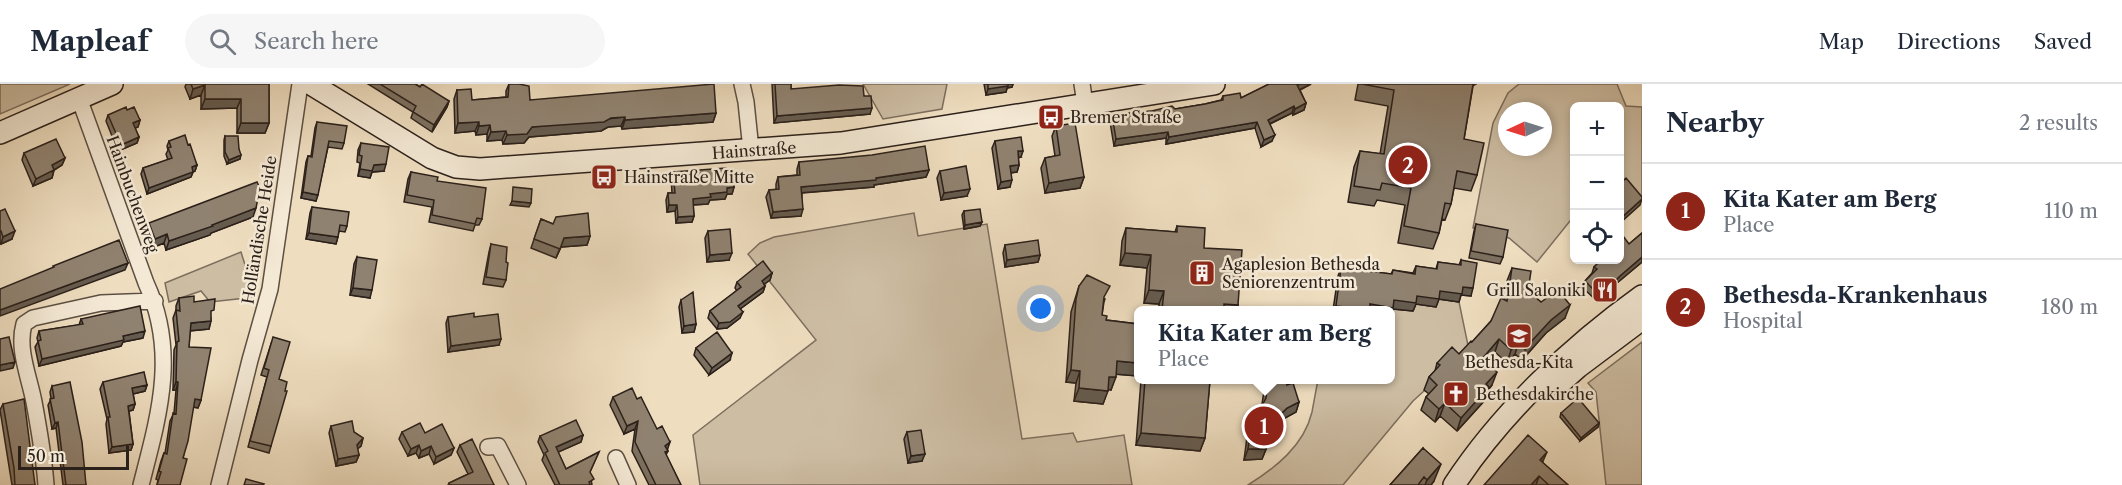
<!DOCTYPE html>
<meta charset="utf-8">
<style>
body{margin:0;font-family:"Libre Caslon Text",serif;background:#f6f6f7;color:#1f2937}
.controls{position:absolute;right:18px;top:18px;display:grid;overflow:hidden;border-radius:9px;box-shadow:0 3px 9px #0003}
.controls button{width:54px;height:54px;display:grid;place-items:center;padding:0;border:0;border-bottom:2px solid #e0e1e3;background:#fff;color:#1f2937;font:30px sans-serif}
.compass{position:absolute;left:1498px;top:18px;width:54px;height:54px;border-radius:50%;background:#fff;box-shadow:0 3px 9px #0003;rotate:266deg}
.scale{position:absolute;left:18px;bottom:15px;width:111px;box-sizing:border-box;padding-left:6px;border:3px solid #2b201a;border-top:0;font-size:16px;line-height:21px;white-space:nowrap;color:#2b201a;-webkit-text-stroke:4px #f4e9d5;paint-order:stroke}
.you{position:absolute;left:1041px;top:225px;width:21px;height:21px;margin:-15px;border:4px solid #fff;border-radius:50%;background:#1a73e8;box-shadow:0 0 0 9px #1a73e833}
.badge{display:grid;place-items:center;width:39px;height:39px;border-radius:50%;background:#8f2418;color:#fff;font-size:20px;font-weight:700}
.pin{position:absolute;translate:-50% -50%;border:3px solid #fff;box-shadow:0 2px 6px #0006}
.popup{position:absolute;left:1134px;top:222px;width:261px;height:78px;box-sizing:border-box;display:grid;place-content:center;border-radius:9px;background:#fff;filter:drop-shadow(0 2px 4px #0005);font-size:20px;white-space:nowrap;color:#747a83}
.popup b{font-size:22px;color:#1f2937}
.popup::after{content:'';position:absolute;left:50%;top:100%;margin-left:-12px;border:12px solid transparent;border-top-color:#fff}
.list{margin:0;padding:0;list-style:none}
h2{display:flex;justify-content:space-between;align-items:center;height:78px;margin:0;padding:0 24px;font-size:26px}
h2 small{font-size:20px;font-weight:400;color:#747a83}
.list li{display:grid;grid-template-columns:39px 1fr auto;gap:18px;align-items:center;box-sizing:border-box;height:96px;padding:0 24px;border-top:2px solid #e0e1e3}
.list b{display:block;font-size:22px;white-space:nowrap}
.list p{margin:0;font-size:20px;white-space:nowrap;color:#747a83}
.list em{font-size:20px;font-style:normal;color:#747a83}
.icon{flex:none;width:33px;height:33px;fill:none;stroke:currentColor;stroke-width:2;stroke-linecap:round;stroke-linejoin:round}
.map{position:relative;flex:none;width:1642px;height:401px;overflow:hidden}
header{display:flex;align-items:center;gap:36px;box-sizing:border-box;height:84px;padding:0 30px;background:#fff;border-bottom:2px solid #e0e1e3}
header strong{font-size:28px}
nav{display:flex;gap:33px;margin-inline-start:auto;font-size:21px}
.search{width:420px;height:54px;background:#f6f6f7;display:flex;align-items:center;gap:15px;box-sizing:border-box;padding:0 21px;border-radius:33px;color:#747a83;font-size:22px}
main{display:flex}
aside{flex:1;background:#fff}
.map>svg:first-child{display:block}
</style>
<header>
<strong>Mapleaf</strong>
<div class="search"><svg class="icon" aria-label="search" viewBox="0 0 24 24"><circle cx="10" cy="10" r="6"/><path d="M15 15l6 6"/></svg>Search here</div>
<nav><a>Map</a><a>Directions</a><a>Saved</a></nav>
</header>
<main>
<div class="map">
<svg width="1642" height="401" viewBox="0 0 1642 401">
<rect width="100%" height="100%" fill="#eeddbf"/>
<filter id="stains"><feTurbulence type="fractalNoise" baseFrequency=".00333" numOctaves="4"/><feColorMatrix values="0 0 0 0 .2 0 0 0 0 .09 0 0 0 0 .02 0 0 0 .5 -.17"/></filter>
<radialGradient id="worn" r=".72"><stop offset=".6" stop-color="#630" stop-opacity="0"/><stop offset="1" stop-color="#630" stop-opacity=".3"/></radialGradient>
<!-- green -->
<path fill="#cdbda3" stroke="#7c6e5e" stroke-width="1.5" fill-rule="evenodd" d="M0,0H70L0,30Z
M863,0H947L942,25L883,35Z
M1519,0H1617L1626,22L1642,23V115L1623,94L1620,95V22H1574V132L1537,178L1509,154L1473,144L1493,39L1508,9ZM1507,27H1543V63H1507Z
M914,129L918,152L987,140L1022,355L1073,349L1077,358L1124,351L1132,401H700L693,351L816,256L748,170L760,159L774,153Z
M241,168L255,213L210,218L201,207L169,218L165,199Z
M1437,215L1459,218L1469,266L1413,317L1343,401H1248C1275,384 1304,362 1312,328C1314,317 1316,306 1318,296H1390L1391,224Z
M1642,258V401H1606L1596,308L1588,299Z"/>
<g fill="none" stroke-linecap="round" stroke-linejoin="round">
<defs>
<path id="street" d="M742,0L746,18L751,66
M1082,0L1085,20
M79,14L146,199C178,268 159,331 141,401
M488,363L498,362L518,401
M616,374L628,401
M46,401C44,373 39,345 34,318C29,292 17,265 24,240L33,234L101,219L155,217
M219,401L250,276L270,205L300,0"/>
<path id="secondary" d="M311,0L432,74L456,83L480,85L841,59L1214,0
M0,49L112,0
M1559,300L1578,283L1642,235
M1454,401C1501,329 1572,262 1642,212"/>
</defs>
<!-- street casing -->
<use href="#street" stroke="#5c4f43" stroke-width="18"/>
<!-- secondary casing -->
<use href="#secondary" stroke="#2b201a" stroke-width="24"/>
<!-- street -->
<use href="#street" stroke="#f4e9d5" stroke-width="15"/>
<!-- secondary -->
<use href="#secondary" stroke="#f4e9d5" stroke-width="21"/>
</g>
<!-- wall -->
<path fill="#7c7060" stroke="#2b201a" stroke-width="1.5" d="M186,0H269V39L265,49H237V24L201,25V11L190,15L185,3Z
M368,0H415L449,17L447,23L432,48L411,34L413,28Z
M509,0H519L530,16L716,29L713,38L622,45L621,42L608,43L601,47L529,53L524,59L503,60L502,56L487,57V50L476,51L475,47L455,49L454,15L457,6L472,16L506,13V7Z
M772,0H791V5L864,12L870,30L774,39Z
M984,0H1013L1012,3L1007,4L1006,8L986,11Z
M1269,0H1311L1300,6L1306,19L1304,26L1293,31L1292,29L1270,40L1272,57L1261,63L1255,44L1166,60V54L1114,62L1110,38L1112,31L1175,25L1205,20L1221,16L1223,12L1241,14Z
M1358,0H1476L1473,2L1464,55L1477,91L1471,107L1454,104L1451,120L1445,136L1442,135L1439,149L1433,165L1398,159L1405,121L1377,116L1374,122L1348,118L1354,83L1360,67L1380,70L1388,22L1355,16Z
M127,26L140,36L138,43L135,44L139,53L137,59L118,67L106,37L108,31Z
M317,38L344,59L342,65L328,63L316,117L301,114L306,78L308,72H311L315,44Z
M1056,42L1084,93L1080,104L1045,109L1041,84L1045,74L1055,72L1052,52Z
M225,52L239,65L240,75L227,80L224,72V56Z
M169,57L188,61L197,81L195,87L193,88L191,93L147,110L141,90L143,84L168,76L166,70L168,66L167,62Z
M995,57L1021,73L1018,74L1019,81L1017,88L1011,89L1010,103L998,105L992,64Z
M361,59L384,87L372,88L370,94L358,92L360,79L357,78L358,66Z
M24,69L65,74L62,81L54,86L52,94L33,102L22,76Z
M799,78L929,86L926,93L874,101V103L802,109L801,132L771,134L766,113L769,106H776V100L778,93L797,91V85Z
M940,87L967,112L941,116L937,94Z
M411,88L437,97L482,135L479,141H475L473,147L429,138L432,123L404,118L408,95Z
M673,88L726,90L734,103L732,110H727L725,115L710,116L708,120L693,121L694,132L692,138L676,139L675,127L667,128L666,116L668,109H672L671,94Z
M312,123L347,142L345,148L339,147L336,160L306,155L310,129Z
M0,127L12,155L1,160L0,159Z
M964,127L982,138L980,142L964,145L962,131Z
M253,133L211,149L210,151L166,166L164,159L152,164L146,148L149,139Z
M541,135L553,140L590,152L587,161L561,163L556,174L531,164Z
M1476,140L1503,173L1500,180L1469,174L1474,147Z
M1177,142L1204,164L1238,221L1236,226H1159V220L1144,219L1147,184L1120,181L1122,157L1126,144L1175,148Z
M708,147L729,176L707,178L705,154Z
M1642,149V178L1617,199L1598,218L1582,203L1585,197L1592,189L1594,183L1629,160Z
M491,160L506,178V196L503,203L483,200L489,168Z
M1005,161L1040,171L1038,178L1005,183L1003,169Z
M357,173L370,214L350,211L354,180Z
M1461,176L1471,212L1461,211L1459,218L1439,215L1436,223L1416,220L1413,227L1393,225L1390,232V226H1333L1338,192L1341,184L1391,190L1393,186L1413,189L1416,182L1436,185L1438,178L1459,181Z
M1512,184L1528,207L1541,218L1565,234L1546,249L1522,276L1515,270L1507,279L1495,268L1486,278L1492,301L1489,305L1485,316L1457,347L1440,332L1435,338L1421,326L1426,313L1429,310L1424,306L1429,293L1435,287L1437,279L1459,270L1472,258L1491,237L1504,215L1507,197Z
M772,189L770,196L764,200L765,202L763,208L740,225V234L727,244L717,245L708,234L710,227L737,207L735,204L737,198Z
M1079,202L1105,215L1104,218L1102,231L1106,236L1138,240V292L1116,290L1111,306L1108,305L1103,320L1074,317L1076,299L1066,298L1071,228Z
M179,214L194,218L211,234L209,245L190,247L189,263L201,316L198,324L193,323L183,374L180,401H157L158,396L156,395L161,377L164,369H165L170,337L174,329L176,306H173L174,266L176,261L173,234L176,226V222Z
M681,216L696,240L694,248L682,249L679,223Z
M448,233H474L499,261L448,268L446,239Z
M81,235L143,254L123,258L121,262L39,282L35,263L38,258L37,254L39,247L79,241Z
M271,260L279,295L271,362L269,369L248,363L267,293L261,291Z
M696,264L730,276L709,291L694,271Z
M1141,296H1210L1205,354L1200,367L1136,361Z
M1268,296L1287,301L1299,318L1296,328L1283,335L1272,346L1267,355L1266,365L1262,375L1244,376L1247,353L1251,343L1262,320L1264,307Z
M103,298L147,301L145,307L133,310L135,320L133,326L129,327L133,360L131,366L109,369L106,340L107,335L100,305Z
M52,302L86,401H63L56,344L52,345L48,321L51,315L50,308Z
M613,313L637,315L668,367L666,371L681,401H649L632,367L635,345L624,350L610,321Z
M3,320L35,401H12L0,326Z
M1561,329L1599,339L1598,343L1580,357L1560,333Z
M331,342L354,348L363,354L361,362L357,365L359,371L356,378L336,382L329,349Z
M402,348L425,349L454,364L451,371L434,380L429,370L419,374L416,369L408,372L399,355Z
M907,348L922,377L908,379L904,355Z
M583,351L581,358L558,368L566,385L599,368L590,388L592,401H555L542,376L544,371L538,358L540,352Z
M460,361L494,401H448L449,399L468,390L457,368Z
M1423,364L1434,397L1431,401H1390Z
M1543,377L1542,378L1568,401H1484Z"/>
<!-- shaded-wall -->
<path fill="#655b4e" stroke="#2b201a" stroke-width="1.5" d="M1007,0H1013L1012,3L1007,4L1006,8L986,11L988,5Z
M1300,0H1311L1295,8L1297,1Z
M205,1L201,11L190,15L193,5Z
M205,15H241L237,24L201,25Z
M449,17L447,23L432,48L434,41Z
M1306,19L1304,26L1293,31L1295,25Z
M1294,22L1292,29L1265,42L1268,36Z
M872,24L870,30L774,39L777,32Z
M716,29L713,38L622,45L625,36Z
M625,33L621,42L608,43L601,47L529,53L524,59L503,60L507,51L532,43Z
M140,36L138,43L131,46L133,39Z
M479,38L475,47L455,49L458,39Z
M1257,38L1255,44L1166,60L1169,53Z
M241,39H269L265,49H237Z
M490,41L487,50L476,51L479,42Z
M506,47L502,56L487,57L491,48Z
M1168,48L1166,54L1114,62L1116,55Z
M1275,51L1272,57L1261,63L1264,56Z
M139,53L137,59L118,67L121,61Z
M1018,67H1023L1021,73L1015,74Z
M241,71L240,75L227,80L229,76Z
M65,74L62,81L51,88L54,86L52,94L33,102L36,95L52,81Z
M386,80L384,87L372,88L370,94L358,92L360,85L374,81Z
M197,81L195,87L193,88L191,93L147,110L149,104L192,83Z
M1019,81L1017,88L1008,89L1010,82Z
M929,86L926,93L874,101V103L799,109L801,103L876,94Z
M1084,93L1080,104L1045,109L1049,99Z
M1012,96L1010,103L998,105L1001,98Z
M734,103L732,110H727L725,115L710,116L708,120L691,121L693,115L727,104Z
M970,105L967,112L941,116L944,109Z
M303,108L318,111L316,117L301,114Z
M1642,115L1640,121L1620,139V135Z
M512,117L531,119L529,123L510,121Z
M669,121H677L675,127L667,128Z
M256,124L253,133L211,149L210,151L166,166L169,157Z
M803,125L801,132L771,134L773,128Z
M694,132L692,138L676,139L678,133Z
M982,138L980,142L964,145L965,141Z
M15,147L12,155L1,160L3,153Z
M309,149L338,153L336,160L306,155Z
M167,150L164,159L152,164L155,155Z
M590,152L587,161L561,163L556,174L564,154Z
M732,169L729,176L707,178L710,171Z
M1125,169L1151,171L1147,184L1120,181Z
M1040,171L1038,178L1005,183L1007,176Z
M1642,173V178L1617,199L1598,218L1600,212L1620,192Z
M128,179L125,186L0,232V226Z
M772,189L770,196L759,204L762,197Z
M765,202L763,208L736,228L738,222Z
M1463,203L1473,204L1471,212L1461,211L1459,218L1439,215L1436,223L1416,220L1413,227L1393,225L1390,232V226H1368L1370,220Z
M353,204L372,206L370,214L350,211Z
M1149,206L1164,207L1159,220L1144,219Z
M1224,220L1238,221L1236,226H1222Z
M1570,221L1565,234L1546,249L1522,276L1526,263L1551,236Z
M1336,222L1367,226H1334Z
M743,228L740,234L727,244L717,245L719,239Z
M211,237L209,245L188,247L191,239Z
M696,240L694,248L682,249L684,242Z
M145,247L143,254L123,258L121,262L39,282L42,275L123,252Z
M501,255L499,261L448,268L451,262Z
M1499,255L1495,268L1478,287L1482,275Z
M1519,257L1515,270L1507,279L1511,266Z
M732,269L730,276L709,291L712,284Z
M1117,277L1138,279V292L1113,290Z
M15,278L13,284L0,287V281Z
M1071,286L1080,287L1076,299L1066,298Z
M1497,288L1492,301L1489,305L1485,316L1457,347L1461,334L1486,300Z
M1109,293H1116L1111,306L1105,305Z
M176,298H178L176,306H173Z
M147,301L145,307L129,311L132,304Z
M1079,304L1108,307L1103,320L1074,317Z
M195,315L201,316L198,324L192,323Z
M1299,318L1296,328L1283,335L1272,346L1264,362L1275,336L1287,324Z
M1445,319L1440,332L1435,338L1439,325Z
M135,320L133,326L125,328L128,322Z
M638,337L635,345L624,350L627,342Z
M58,338L56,344L52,345L55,339Z
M1599,339L1598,343L1580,357L1581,354Z
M1141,349L1205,354L1200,367L1136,361Z
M583,351L581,358L554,370L556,363Z
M363,354L361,362L354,368L357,361Z
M670,358L667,367L665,362Z
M133,360L131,366L109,369L112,363Z
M419,361L416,369L408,372L411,365Z
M431,362L429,370L419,374L421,367Z
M454,364L451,371L434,380L436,373Z
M1248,365H1266L1262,375L1244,376Z
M1547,368L1543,377L1536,386L1540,376Z
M925,370L922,377L908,379L911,372Z
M359,371L356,378L336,382L338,375Z
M1441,380L1434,397L1431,401H1425L1427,396Z
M1539,392L1536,401H1531Z"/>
<!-- building -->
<path fill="#908270" stroke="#2b201a" stroke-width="1.5" d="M191,0H269V39H241V15H205V1L193,5Z
M380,0H415L420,3L422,0L449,17L434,41L413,28L416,22Z
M509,0H519L529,2L530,16L714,0L716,29L625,36V33L611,34L604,38L532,43L527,50L507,51L506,47L491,48L490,41L479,42V38L458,39L457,6L471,5L472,16L508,13Z
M775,0H791V5L839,1L863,2L864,12H871L872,24L777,32Z
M988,0H1008V2L988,5Z
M1269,0H1300L1297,1L1306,19L1295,25L1294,22L1268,36L1275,51L1264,56L1257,38L1169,53L1168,48L1116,55L1112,31L1152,27L1172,22L1175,25L1205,20L1223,16V12L1240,9L1241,14Z
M1362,0H1473L1464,55L1484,59L1477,91L1457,87L1451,120L1445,119L1439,149L1404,142L1411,104L1382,99L1380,106L1354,102L1360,67L1384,70L1394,6Z
M126,23L127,26L134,23L140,36L133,39L139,53L121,61L108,31Z
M317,38L347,42L344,59L329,57L318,111L303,108L308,72L312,73Z
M1075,39L1084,93L1049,99L1045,74L1060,71L1056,42Z
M185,51L188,61L190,60L197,81L192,83L193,88L149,104L143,84L172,74L168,64L171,63L169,57Z
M225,52H238L239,65L241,71L229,76L225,68Z
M1021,53L1023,67H1018L1019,81L1010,82L1012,96L1001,98L995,57Z
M56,55L65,74L52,81L54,86L36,95L24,69Z
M361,59L389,63L386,80L374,81L372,87L360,85L362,72L359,71Z
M925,62L929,86L876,94V96L801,103L803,125L773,128L769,106L779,105L778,93L800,91L799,78L872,71Z
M966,82L970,105L944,109L940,87Z
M726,84V90H733L734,103L727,104V108L710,110L711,113L693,115L694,132L678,133L677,121H669L668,109H675L673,88Z
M411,88L438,93L437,97L486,104L482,135L477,134L475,140L432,131L434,116L407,111Z
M1626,94L1642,113V115L1620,135V100Z
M257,98L260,104L256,124L212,141L213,142L169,157L167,150L155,155L149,139Z
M513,103L532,105L531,119L512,117Z
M312,123L349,128L347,142L340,141L338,153L309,149Z
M5,125L15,147L3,153L1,147H0V127Z
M980,125L982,138L965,141L964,127Z
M588,129L590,152L564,154L560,165L534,155L541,135L553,140L556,133Z
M1476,140L1508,146L1503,173L1471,167Z
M1177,142L1205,144L1204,164L1242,166L1238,221L1224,220V226H1162L1164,207L1149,206L1151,171L1125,169L1126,144L1177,148Z
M730,145L732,169L710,171L708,147Z
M1620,148L1629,160L1642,149V173L1620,192L1600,212L1585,197L1597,185L1594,183L1601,176H1620Z
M119,156L128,179L0,226V205L54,183L53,182Z
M1038,156L1040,171L1007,176L1005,161Z
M491,160L507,163L506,178L508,179L506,196L486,193Z
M357,173L377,176L372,206L353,204Z
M1461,176L1477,179L1473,204L1463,203L1462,210L1440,207L1439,215L1417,212L1416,219L1394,216L1393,224L1370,220V226L1336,222L1341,184L1392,190L1393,186L1415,190L1416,182L1437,185L1438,178L1461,181Z
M763,177L772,189L762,197L765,202L738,222L743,228L730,238L719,239L710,227L741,203L737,198Z
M1512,184L1531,187L1528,207L1541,218L1558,206L1570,221L1551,236L1526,263L1519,257L1511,266L1499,255L1482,275L1497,288L1486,300L1489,303L1461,334L1445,319L1439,325L1426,313L1437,301L1429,293L1440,281L1437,279L1452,263L1459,270L1471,257L1472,258L1491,237L1501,214L1507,217Z
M1087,191L1110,202L1104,213L1102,231L1107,232L1106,236L1138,240V279L1117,277L1116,293H1109L1108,307L1079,304L1080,287L1071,286L1076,215L1079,202Z
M693,208L696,240L684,242L681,216Z
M194,212V218L215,215L214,226L211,227V237L191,239L189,263L211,264L201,316L195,315L188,357L183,374L187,375L180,401H157L161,388L159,387L164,369L167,370L173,329L176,330L178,298H176L177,258L179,257L176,226L180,227L179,214Z
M140,222L145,247L123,252L124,256L42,275L38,257L41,256L39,247L83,240L81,235Z
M474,229V233L498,230L501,255L451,262L448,233Z
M717,248L732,269L712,284L696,264Z
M9,253L15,278L0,281V255Z
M273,253L290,258L279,295L287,298L285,307H287L271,362L250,357L269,286L264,284Z
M144,288L147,301L132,304L135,320L128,322L133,360L112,363L108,333H110L103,298Z
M1145,296H1210L1205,354L1141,349Z
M1268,296H1286L1287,301L1293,299L1299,318L1287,324L1275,336L1268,352L1266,365H1248L1251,343L1266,314Z
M70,298L82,358L86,401H66L58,338L55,339L50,315L54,314L52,302Z
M632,304L637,315L641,313L657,345L662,342L670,358L665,362L668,367L665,368L681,401H656L635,358L638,337L627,342L613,313Z
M1578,314L1599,339L1581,354L1561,329Z
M24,315L35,401H15L14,384L3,320Z
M576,336L583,351L556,363L566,385L599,368L590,388L594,395L589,398L590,401H560L545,369L548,367L540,352Z
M352,337L354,348L363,354L357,361L359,371L338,375L331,342Z
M420,339L425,349L442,340L454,364L436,373L431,362L421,367L419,361L411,365L402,348Z
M921,346L925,370L911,372L907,348Z
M1528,351L1547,368L1540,376L1568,401H1549L1539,392L1531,401H1484Z
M472,355L494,401H450L449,399L473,388L460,361Z
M1423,364L1441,380L1427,396L1424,393L1418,401H1390Z
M246,395L264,400L263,401H244Z"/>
<!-- icons -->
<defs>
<symbol id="bus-square" viewBox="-11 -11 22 22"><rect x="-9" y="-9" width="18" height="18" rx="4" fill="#8f2418" stroke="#f4e9d5"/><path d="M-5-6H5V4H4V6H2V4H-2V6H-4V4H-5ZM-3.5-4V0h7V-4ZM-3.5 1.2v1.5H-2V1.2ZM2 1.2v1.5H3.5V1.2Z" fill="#fff"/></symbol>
<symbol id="building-square" viewBox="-11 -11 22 22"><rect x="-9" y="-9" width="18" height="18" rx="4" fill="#8f2418" stroke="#f4e9d5"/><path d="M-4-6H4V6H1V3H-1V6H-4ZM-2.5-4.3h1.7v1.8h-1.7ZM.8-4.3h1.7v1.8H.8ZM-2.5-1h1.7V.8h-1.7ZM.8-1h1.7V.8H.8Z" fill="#fff"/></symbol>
<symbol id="restaurant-square" viewBox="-11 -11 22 22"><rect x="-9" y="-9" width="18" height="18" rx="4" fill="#8f2418" stroke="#f4e9d5"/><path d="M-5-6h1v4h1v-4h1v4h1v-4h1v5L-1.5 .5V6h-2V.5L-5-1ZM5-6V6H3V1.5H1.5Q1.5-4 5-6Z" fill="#fff"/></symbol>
<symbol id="school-square" viewBox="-11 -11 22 22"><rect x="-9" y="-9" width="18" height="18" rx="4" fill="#8f2418" stroke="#f4e9d5"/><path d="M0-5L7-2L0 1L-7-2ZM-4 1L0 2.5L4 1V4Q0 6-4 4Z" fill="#fff"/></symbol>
<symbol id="church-square" viewBox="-11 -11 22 22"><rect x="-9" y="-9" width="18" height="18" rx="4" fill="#8f2418" stroke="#f4e9d5"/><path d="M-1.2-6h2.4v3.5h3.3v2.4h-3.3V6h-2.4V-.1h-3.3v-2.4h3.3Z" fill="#fff"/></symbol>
</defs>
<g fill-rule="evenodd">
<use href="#bus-square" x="1036" y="18" width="30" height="30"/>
<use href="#bus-square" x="589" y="78" width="30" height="30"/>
<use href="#building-square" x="1187" y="174" width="30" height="30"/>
<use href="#restaurant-square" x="1590" y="191" width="30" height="30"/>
<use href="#school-square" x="1504" y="237" width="30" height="30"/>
<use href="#church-square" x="1441" y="295" width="30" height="30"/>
</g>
<g text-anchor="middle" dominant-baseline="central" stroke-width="5" stroke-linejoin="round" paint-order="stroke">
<!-- poi labels -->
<g font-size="16" fill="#2b201a" stroke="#f4e9d5" text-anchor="start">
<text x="1070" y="33">Bremer Straße</text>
<text x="624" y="93">Hainstraße Mitte</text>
<text x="1222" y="180">Agaplesion Bethesda<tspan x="1222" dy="18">Seniorenzentrum</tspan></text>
<text x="1586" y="206" text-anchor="end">Grill Saloniki</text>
<text x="1519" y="278" text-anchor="middle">Bethesda-Kita</text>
<text x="1476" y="310">Bethesdakirche</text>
</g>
<!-- street labels -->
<g font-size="16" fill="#2b201a" stroke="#f4e9d5">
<text transform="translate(754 66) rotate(-4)">Hainstraße</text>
<text transform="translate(133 110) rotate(70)">Hainbuchenweg</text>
<text transform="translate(259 146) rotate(-81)">Holländische Heide</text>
</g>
</g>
<rect width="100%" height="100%" filter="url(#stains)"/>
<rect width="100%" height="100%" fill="url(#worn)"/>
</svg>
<div class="controls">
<button>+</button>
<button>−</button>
<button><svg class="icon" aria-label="locate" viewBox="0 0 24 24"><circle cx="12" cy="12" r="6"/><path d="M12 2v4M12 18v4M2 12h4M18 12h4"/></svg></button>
</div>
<svg class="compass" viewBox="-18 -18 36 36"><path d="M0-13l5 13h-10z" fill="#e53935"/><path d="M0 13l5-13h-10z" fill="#747a83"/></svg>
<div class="scale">50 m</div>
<div class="you"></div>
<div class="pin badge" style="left:1264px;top:342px">1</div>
<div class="popup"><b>Kita Kater am Berg</b>Place</div>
<div class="pin badge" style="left:1408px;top:81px">2</div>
</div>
<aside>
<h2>Nearby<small>2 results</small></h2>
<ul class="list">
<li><span class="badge">1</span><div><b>Kita Kater am Berg</b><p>Place</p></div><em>110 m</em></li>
<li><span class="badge">2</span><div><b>Bethesda-Krankenhaus</b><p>Hospital</p></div><em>180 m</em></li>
</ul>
</aside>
</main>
